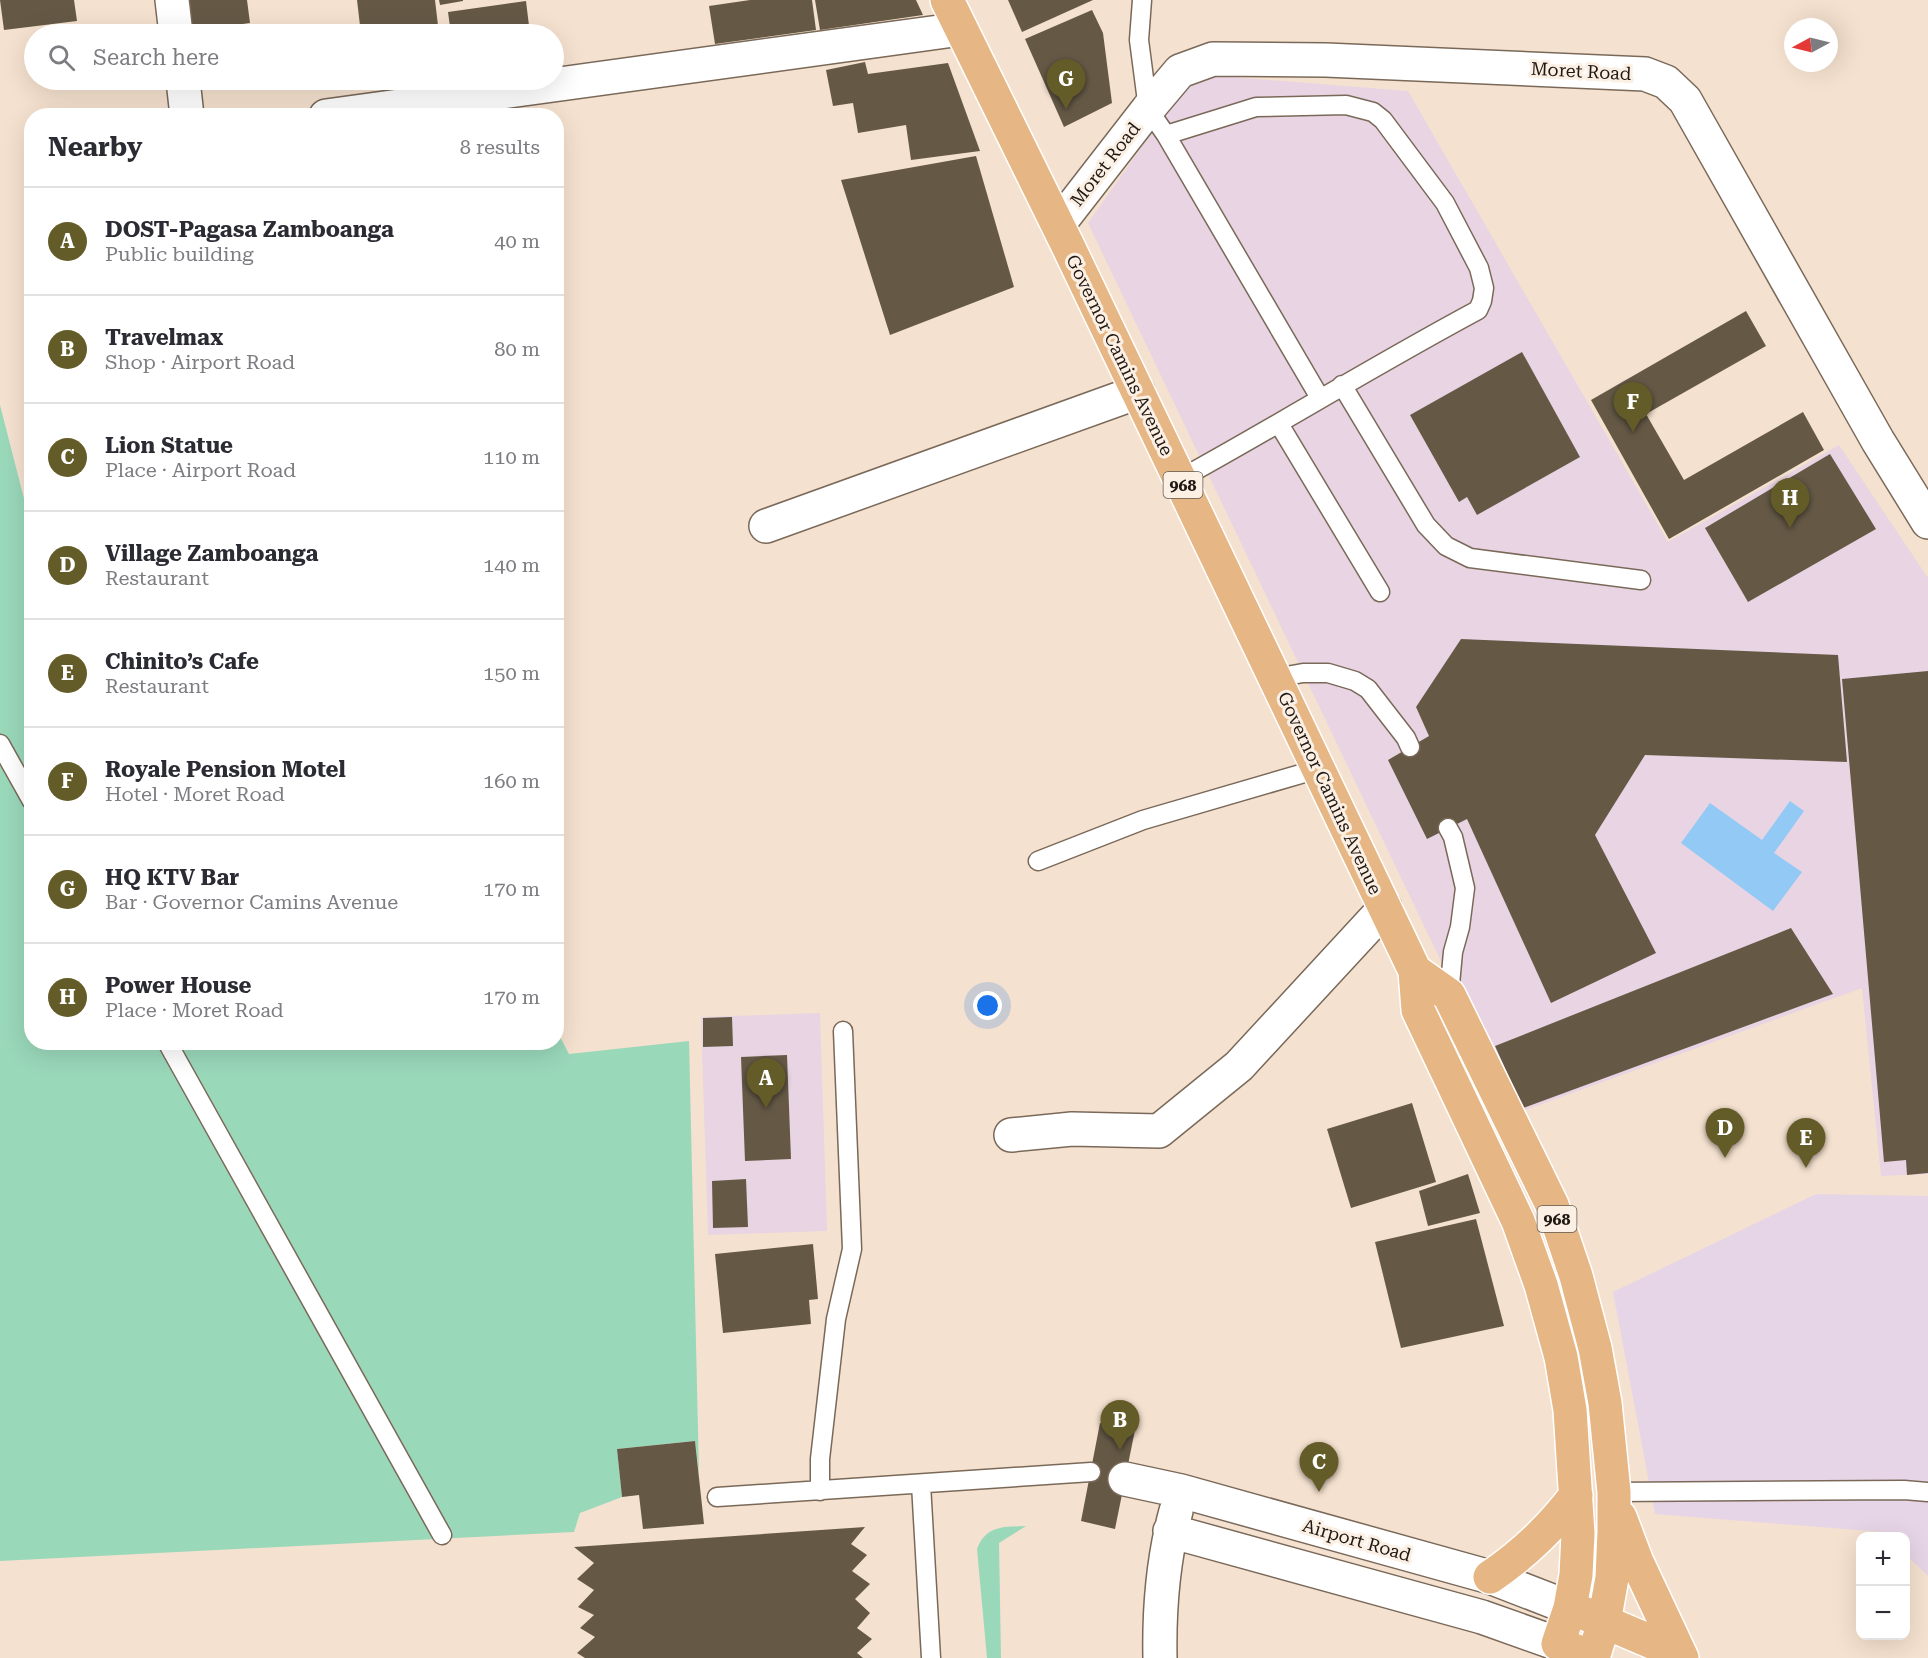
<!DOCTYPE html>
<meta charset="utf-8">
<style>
body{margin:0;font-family:"Roboto Serif",serif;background:#f2f2f3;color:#2b2b33}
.controls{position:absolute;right:18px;bottom:18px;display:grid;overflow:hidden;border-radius:12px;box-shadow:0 6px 24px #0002}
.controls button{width:54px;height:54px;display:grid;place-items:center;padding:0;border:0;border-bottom:2px solid #e1e1e2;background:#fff;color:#2b2b33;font:30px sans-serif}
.compass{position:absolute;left:1784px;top:18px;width:54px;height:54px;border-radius:50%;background:#fff;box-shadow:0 6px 24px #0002;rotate:263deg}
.you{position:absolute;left:988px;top:1006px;width:21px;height:21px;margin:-15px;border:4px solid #fff;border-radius:50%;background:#1a73e8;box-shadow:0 0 0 9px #1a73e833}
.badge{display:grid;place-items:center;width:39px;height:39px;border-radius:50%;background:#645c28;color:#fff;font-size:20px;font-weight:700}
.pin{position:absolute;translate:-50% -50px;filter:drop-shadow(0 2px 3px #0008)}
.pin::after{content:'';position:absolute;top:32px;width:21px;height:18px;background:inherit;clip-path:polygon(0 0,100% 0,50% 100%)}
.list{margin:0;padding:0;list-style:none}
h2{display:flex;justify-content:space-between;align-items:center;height:78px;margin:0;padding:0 24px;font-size:26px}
h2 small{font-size:20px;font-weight:400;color:#7c7c81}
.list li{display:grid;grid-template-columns:39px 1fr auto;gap:18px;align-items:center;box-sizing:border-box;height:108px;padding:0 24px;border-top:2px solid #e1e1e2}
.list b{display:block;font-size:22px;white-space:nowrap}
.list p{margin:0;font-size:20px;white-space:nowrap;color:#7c7c81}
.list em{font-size:20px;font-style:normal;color:#7c7c81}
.icon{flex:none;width:33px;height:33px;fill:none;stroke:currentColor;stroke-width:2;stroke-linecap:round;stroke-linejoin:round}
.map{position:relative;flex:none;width:1928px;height:1658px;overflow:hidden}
.search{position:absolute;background:#fff;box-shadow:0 6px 24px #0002;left:24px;top:24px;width:540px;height:66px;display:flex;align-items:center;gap:15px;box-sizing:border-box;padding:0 21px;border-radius:33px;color:#7c7c81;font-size:22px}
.panel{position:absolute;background:#fff;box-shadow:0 6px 24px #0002;left:24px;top:108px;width:540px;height:942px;border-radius:24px}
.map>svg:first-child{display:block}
</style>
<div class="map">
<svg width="1928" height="1658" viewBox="0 0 1928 1658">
<rect width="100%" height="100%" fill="#f5e1cf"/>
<!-- commercial -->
<path fill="#e8d4e3" d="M1193,74L1408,91L1668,542L1839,445L1928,578V1174L1881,1176L1862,988L1514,1114L1088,223Z
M820,1013L827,1231L708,1235L701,1017Z"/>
<!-- education -->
<path fill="#e6d5e6" d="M1816,1194L1928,1196V1576L1906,1555V1536H1886L1882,1532L1655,1514L1613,1292Z"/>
<!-- green -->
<path fill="#9ad8ba" d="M0,405L31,526L32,1042H556L557,1031L569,1054L689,1041L699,1473L695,1441L617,1449L622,1497L580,1513L574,1532L0,1561Z
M1026,1526L999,1543L1001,1658H987L977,1549C986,1525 1004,1527 1026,1526Z"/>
<!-- water -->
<path fill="#92c9f5" d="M1790,801L1804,811L1774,853L1802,872L1773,911L1681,843L1710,803L1762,840Z"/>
<!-- building -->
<path fill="#655946" d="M0,0H74L77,21L4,30Z
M185,0H247L250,23L190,31Z
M357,0H435L439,34H361Z
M439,0H463V1L440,5Z
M750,0H812L816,30L715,44L709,6Z
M815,0H916L923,15L820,30Z
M1008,0H1093L1022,32Z
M526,1L530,34H451L448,12Z
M1092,10L1103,33L1112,103L1064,127L1025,39Z
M865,62L868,74L948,63L980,151L911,160L906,125L858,133L853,103L833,106L826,70Z
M976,156L1014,287L890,335L841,180Z
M1746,311L1766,346L1646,414L1684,480L1803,412L1824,450L1669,539L1591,400Z
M1522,352L1580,457L1477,515L1467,497L1459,502L1410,415Z
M1830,454L1876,529L1748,602L1705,528Z
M1461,639L1838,655L1847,762L1645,755L1595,835L1656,953L1551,1003L1467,819L1427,839L1388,760L1429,736L1416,707Z
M1928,671V1173L1907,1175L1906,1160L1884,1162L1842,679Z
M1791,928L1833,994L1523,1108L1495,1046Z
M732,1017L733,1046L703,1047V1018Z
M787,1055L791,1159L745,1161L741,1057Z
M1412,1103L1436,1182L1351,1208L1327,1129Z
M1468,1174L1480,1213L1428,1226L1419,1191Z
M746,1179L748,1227L713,1228L712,1181Z
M1476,1219L1504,1326L1401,1348L1375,1242Z
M813,1244L818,1299L809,1300L811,1324L723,1333L715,1254Z
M1100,1423L1135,1430L1115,1529L1081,1521Z
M695,1441L704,1524L643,1529L639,1495L622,1497L617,1449Z
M865,1527L851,1544L867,1555L852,1571L870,1584L855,1599L870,1613L857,1628L872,1639L857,1653L863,1658H585L577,1653L595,1637L580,1628L594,1615L578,1607L594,1590L577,1579L594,1563L574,1547Z"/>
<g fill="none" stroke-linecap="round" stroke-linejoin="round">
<defs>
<path id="service" d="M1142,0L1139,40L1148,109L1166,135L1320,398
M1166,135L1256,107L1346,105L1373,112L1383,120L1445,203L1479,268L1484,288L1482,301L1478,310C1377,364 1280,424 1180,479
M1342,385L1426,525L1446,546L1470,558L1641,580
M1279,424L1380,592
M1275,678L1303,673H1328L1355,681L1368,689L1406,738L1410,747
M0,744L32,801
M1038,861L1143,820L1318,769
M1444,998L1449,995L1453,952L1460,927L1465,888L1453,837L1448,828
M167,1042L442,1535
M921,1484L931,1658
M820,1491V1459L836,1319L852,1249L843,1031
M1614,1492L1904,1490L1928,1492
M717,1497L1091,1472"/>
<path id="minor" d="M172,0L176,34
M183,80L187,116
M326,116L961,29
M766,526L1138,392
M1011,1135L1072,1129L1159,1131L1239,1066L1385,908
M1125,1479L1181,1491L1490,1577L1570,1608
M1170,1531L1482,1617L1558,1644
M1160,1658C1159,1609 1163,1559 1176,1511"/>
<path id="tertiary" d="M1058,225L1148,109L1180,71L1213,59L1326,60L1645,74L1666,82L1685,100L1878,441L1928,522"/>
<path id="primary" d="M947,0L1068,246L1415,971L1418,1010L1518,1221L1541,1285L1561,1357L1570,1410L1578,1534L1576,1575L1570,1608L1558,1644L1594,1658
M1415,971L1449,995L1552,1205L1576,1276L1595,1348L1605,1403L1614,1492V1532L1612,1578L1604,1622L1593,1658
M1620,1517L1637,1562L1682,1658
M1490,1577C1524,1554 1552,1527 1576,1495
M1586,1614L1654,1643L1680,1658"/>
</defs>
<!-- service casing -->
<use href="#service" stroke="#7a6959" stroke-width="21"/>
<!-- minor casing -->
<use href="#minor" stroke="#7a6959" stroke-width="36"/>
<!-- tertiary casing -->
<use href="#tertiary" stroke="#7a6959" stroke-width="36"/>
<!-- primary casing -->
<use href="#primary" stroke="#fff" stroke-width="36"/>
<!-- service -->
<use href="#service" stroke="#fff" stroke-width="18"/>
<!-- minor -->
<use href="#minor" stroke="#fff" stroke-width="33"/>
<!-- tertiary -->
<use href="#tertiary" stroke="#fff" stroke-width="33"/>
<!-- primary -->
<use href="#primary" stroke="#e6b685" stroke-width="33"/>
</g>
<g text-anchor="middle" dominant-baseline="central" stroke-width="6" stroke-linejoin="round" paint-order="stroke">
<!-- shield labels -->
<g fill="#fcf0e5" stroke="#625a52" stroke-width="1.5">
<rect x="1163.5" y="472" width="39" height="26" rx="4.5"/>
<rect x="1537.5" y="1206" width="39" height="26" rx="4.5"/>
</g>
<g font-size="16" font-weight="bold" fill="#201913">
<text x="1183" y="485">968</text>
<text x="1557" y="1219">968</text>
</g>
<!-- street labels -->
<g font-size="18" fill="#201913" stroke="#fcf0e5">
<text transform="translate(1581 71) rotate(3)">Moret Road</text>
<text transform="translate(1105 164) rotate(-52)">Moret Road</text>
<text transform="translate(1120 355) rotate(64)">Governor Camins Avenue</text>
<text transform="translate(1330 793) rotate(65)">Governor Camins Avenue</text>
<text transform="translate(1357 1540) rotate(16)">Airport Road</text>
</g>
</g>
</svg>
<div class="controls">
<button>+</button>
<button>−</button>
</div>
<svg class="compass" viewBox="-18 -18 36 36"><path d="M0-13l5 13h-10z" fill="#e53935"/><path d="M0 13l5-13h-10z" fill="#7c7c81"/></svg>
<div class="you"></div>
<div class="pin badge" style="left:766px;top:1108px">A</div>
<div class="pin badge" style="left:1120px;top:1450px">B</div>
<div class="pin badge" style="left:1319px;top:1492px">C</div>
<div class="pin badge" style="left:1725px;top:1158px">D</div>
<div class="pin badge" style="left:1806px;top:1168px">E</div>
<div class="pin badge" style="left:1633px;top:432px">F</div>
<div class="pin badge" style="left:1066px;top:109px">G</div>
<div class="pin badge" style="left:1790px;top:528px">H</div>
<div class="search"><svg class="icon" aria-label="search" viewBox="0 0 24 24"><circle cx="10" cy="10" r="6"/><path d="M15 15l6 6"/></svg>Search here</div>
<section class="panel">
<h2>Nearby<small>8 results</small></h2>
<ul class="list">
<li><span class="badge">A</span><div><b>DOST-Pagasa Zamboanga</b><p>Public building</p></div><em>40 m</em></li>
<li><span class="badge">B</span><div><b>Travelmax</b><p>Shop · Airport Road</p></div><em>80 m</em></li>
<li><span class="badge">C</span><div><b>Lion Statue</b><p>Place · Airport Road</p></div><em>110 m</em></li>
<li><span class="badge">D</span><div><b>Village Zamboanga</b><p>Restaurant</p></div><em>140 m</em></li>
<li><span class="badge">E</span><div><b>Chinito’s Cafe</b><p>Restaurant</p></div><em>150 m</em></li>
<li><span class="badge">F</span><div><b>Royale Pension Motel</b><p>Hotel · Moret Road</p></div><em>160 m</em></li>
<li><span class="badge">G</span><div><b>HQ KTV Bar</b><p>Bar · Governor Camins Avenue</p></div><em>170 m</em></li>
<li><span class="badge">H</span><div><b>Power House</b><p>Place · Moret Road</p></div><em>170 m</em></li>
</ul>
</section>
</div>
